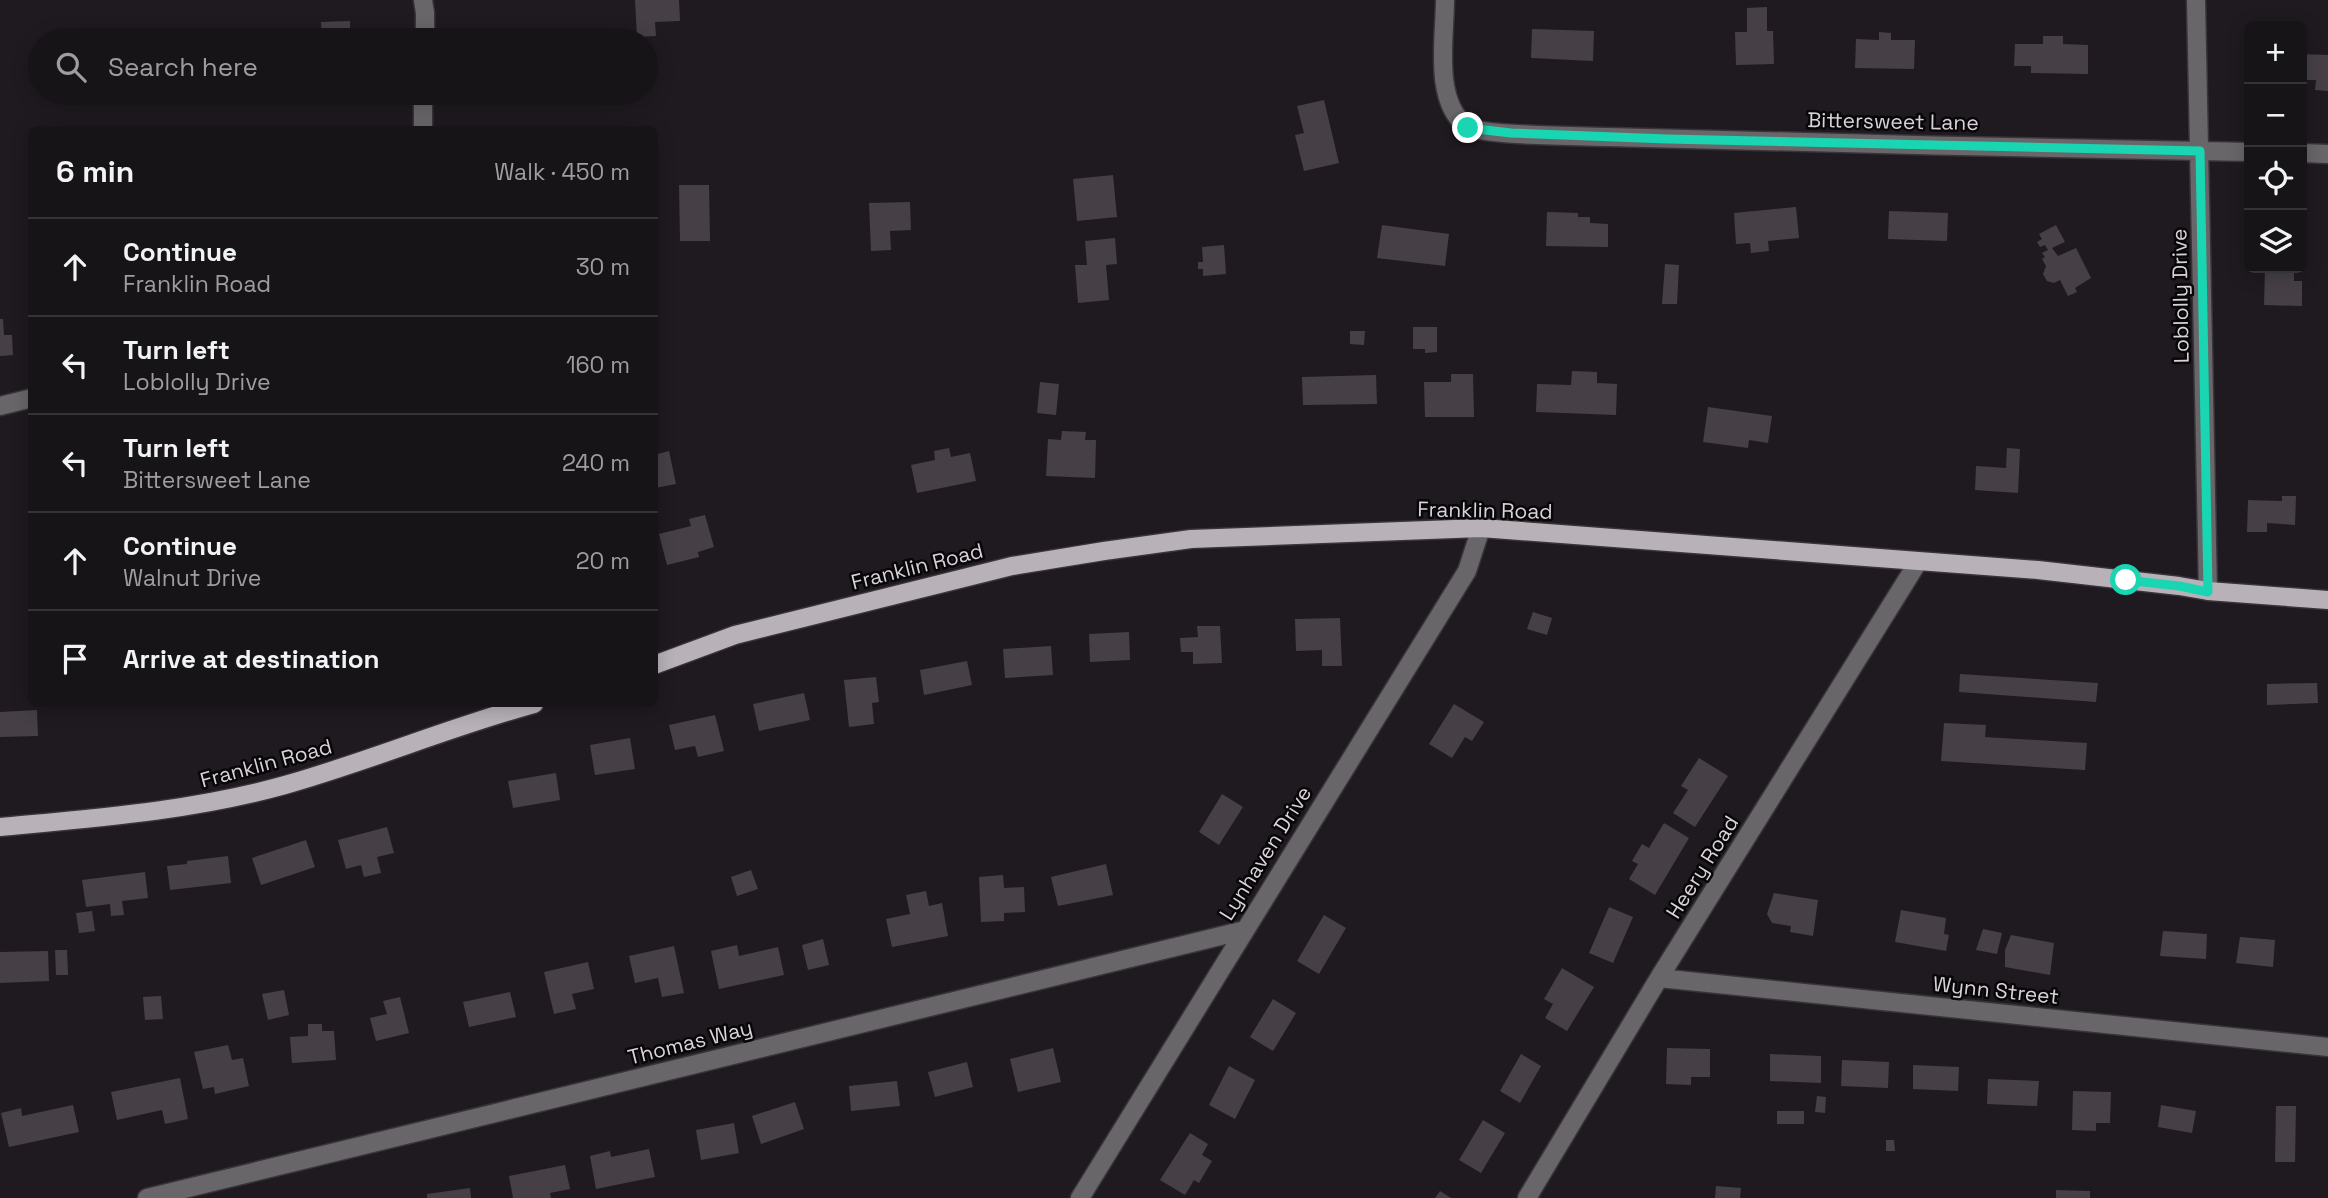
<!DOCTYPE html>
<meta charset="utf-8">
<style>
body{margin:0;font-family:"Space Grotesk",sans-serif;background:#242125;color:#f1f3f6}
.controls{position:absolute;right:21px;top:21px;display:grid;overflow:hidden;border-radius:10px;box-shadow:0 4px 18px #0003}
.controls button{width:63px;height:63px;display:grid;place-items:center;padding:0;border:0;border-bottom:2px solid #363337;background:#171418;color:#f1f3f6;font:35px sans-serif}
.stop{position:absolute;width:21px;height:21px;margin:-16px;border:5px solid #1ad5b2;border-radius:50%;background:#fff}
.stop.end{background:#1ad5b2;border-color:#fff;box-shadow:0 2px 7px #0008}
.list{margin:0;padding:0;list-style:none}
h2{display:flex;justify-content:space-between;align-items:center;height:91px;margin:0;padding:0 28px;font-size:30px}
h2 small{font-size:23px;font-weight:400;color:#9e9ea2}
.list li{display:grid;grid-template-columns:46px 1fr auto;gap:21px;align-items:center;box-sizing:border-box;height:98px;padding:0 28px;border-top:2px solid #363337}
.list b{display:block;font-size:26px;white-space:nowrap}
.list p{margin:0;font-size:23px;white-space:nowrap;color:#9e9ea2}
.list em{font-size:23px;font-style:normal;color:#9e9ea2}
.icon{flex:none;width:38px;height:38px;fill:none;stroke:currentColor;stroke-width:2;stroke-linecap:round;stroke-linejoin:round}
.map{position:relative;flex:none;width:2328px;height:1198px;overflow:hidden}
.search{position:absolute;background:#171418;box-shadow:0 4px 18px #0003;left:28px;top:28px;width:630px;height:77px;display:flex;align-items:center;gap:18px;box-sizing:border-box;padding:0 24px;border-radius:38px;color:#9e9ea2;font-size:26px}
.panel{position:absolute;background:#171418;box-shadow:0 4px 18px #0003;left:28px;top:126px;width:630px;height:581px;border-radius:10px}
.map>svg:first-child{display:block}
</style>
<div class="map">
<svg width="2328" height="1198" viewBox="0 0 2328 1198">
<rect width="100%" height="100%" fill="#1f1a20"/>
<!-- building -->
<path fill="#464046" d="M635,0H679L680,21L655,22L656,36L637,37Z
M1767,7V31H1773L1774,64L1736,65L1735,32H1747V8Z
M350,21V40H322L321,22Z
M1532,29L1594,31L1593,61L1531,58Z
M1879,32L1891,33V40H1915L1914,69L1855,68L1856,39L1879,40Z
M2043,36H2063V44L2088,45V74L2031,73V66H2014L2015,44H2043Z
M2302,54L2328,55V91L2315,90L2316,80H2302Z
M486,93H514V102H486Z
M1324,100L1339,163L1304,171L1295,135L1304,133L1297,106Z
M1113,175L1117,217L1077,221L1073,179Z
M679,185H709L710,241H680Z
M910,202L911,230L890,231L891,250L871,251L869,203Z
M1796,207L1799,238L1768,241L1769,251L1751,253L1750,243L1736,244L1734,213Z
M1889,211L1948,213L1947,241L1888,239Z
M1547,212L1578,213V217H1590V223L1608,224V247L1546,246Z
M1382,225L1449,234L1445,266L1377,258Z
M2056,225L2065,242L2052,248L2058,256L2076,248L2091,278L2075,288L2077,292L2068,296L2060,280L2054,283L2047,281L2043,274L2046,266L2042,259L2045,257L2042,253L2048,250L2045,245L2040,247L2037,242L2042,239L2039,234Z
M1115,238L1117,264L1106,265L1109,300L1078,303L1075,265H1087L1085,241Z
M1224,245L1226,274L1203,276V269H1198V262H1203L1202,247Z
M1665,264L1679,265L1677,304H1662Z
M2265,268H2294V281H2302V306L2264,305Z
M0,319H3L4,335H12L13,355L0,356Z
M1413,327H1437V352L1425,353V349H1413Z
M1350,331H1365L1364,345L1350,344Z
M1572,371L1597,372V383L1617,384L1616,415L1536,412L1537,384L1571,385Z
M1451,374H1473L1474,417H1425L1424,382H1451Z
M1376,375L1377,404L1303,405L1302,377Z
M1040,382L1059,384L1056,415L1037,413Z
M1708,407L1772,416L1768,443L1749,440L1748,448L1703,442Z
M1062,431L1086,432L1085,440H1096L1095,478L1046,476L1048,439L1061,440Z
M949,448L951,457L970,453L976,481L917,493L911,465L935,460L934,451Z
M2007,448L2020,449L2018,493L1975,490L1976,466L2006,468Z
M669,451L676,484L655,488L654,455Z
M2282,496H2296L2295,525L2267,523V532H2247L2248,500L2282,501Z
M705,515L714,547L698,552L699,557L667,565L659,534L691,526L689,519Z
M1533,612L1552,618L1547,635L1527,629Z
M1340,618L1342,666H1322V650L1296,651L1295,619Z
M1197,626H1220L1222,663L1193,664V652H1181L1180,638L1198,637Z
M1129,632L1130,660L1090,662L1089,634Z
M1051,646L1053,675L1005,678L1003,649Z
M967,661L972,685L924,695L920,670Z
M1960,674L2098,683L2096,702L1959,692Z
M876,677L879,702L872,703L874,724L849,727L844,680Z
M2317,683L2318,703L2267,705V684Z
M804,693L810,720L759,731L753,704Z
M1454,704L1484,722L1472,741L1465,737L1452,758L1429,744Z
M37,710L38,736L0,737V712Z
M715,715L724,751L698,757L695,746L675,750L669,725Z
M1944,723L1986,725L1985,737L2087,743L2085,770L1941,761Z
M630,738L635,769L595,775L590,745Z
M1699,758L1728,776L1695,827L1673,813L1688,790L1681,786Z
M556,773L560,800L513,808L508,781Z
M1222,794L1243,807L1219,845L1199,832Z
M1664,823L1689,838L1655,895L1629,879L1638,864L1632,861L1642,844L1649,848Z
M387,827L394,853L377,857L381,873L364,877L361,865L346,869L338,840Z
M306,840L315,867L261,885L252,858Z
M228,856L231,883L170,890L167,866L187,864V861Z
M1106,864L1113,895L1058,906L1051,877Z
M751,870L758,889L737,896L731,877Z
M145,872L148,898L122,901L124,915L111,916L110,904L86,907L82,880Z
M1003,875L1004,888L1024,887L1025,912L1004,913V921L981,922L979,877Z
M926,891L929,906L942,903L948,936L892,947L886,919L910,914L906,895Z
M1774,893L1818,900L1813,936L1790,932L1791,926L1772,923L1767,914Z
M1609,907L1633,917L1613,963L1589,953Z
M1901,910L1946,918L1944,934L1949,935L1946,951L1895,942Z
M92,911L95,931L79,933L76,913Z
M1324,915L1346,928L1319,974L1297,961Z
M1983,929L2002,933L1997,954L1976,950Z
M2163,931L2207,934L2206,959L2160,956Z
M2011,935L2054,943L2050,975L2005,967V950Z
M2240,937L2275,940L2273,967L2236,963Z
M823,939L829,965L808,970L802,945Z
M737,945L739,956L778,947L784,975L719,989L711,951Z
M674,946L684,993L662,997L658,978L635,983L629,956Z
M55,950H67L68,975H56Z
M48,951L49,981L0,983V952Z
M588,962L594,989L572,994L576,1009L554,1014L544,972Z
M1562,968L1594,987L1567,1031L1545,1018L1553,1004L1544,999Z
M284,990L289,1015L268,1020L262,994Z
M510,992L516,1017L469,1027L463,1002Z
M161,996L163,1019L145,1020L143,997Z
M400,997L409,1033L376,1041L370,1018L387,1014L383,1001Z
M1273,999L1296,1013L1273,1051L1250,1037Z
M308,1024H322V1031H334L336,1060L292,1063L290,1037L308,1036Z
M228,1045L232,1060L243,1058L249,1086L215,1094L214,1087L203,1089L194,1052Z
M1053,1048L1061,1082L1018,1092L1010,1059Z
M1667,1048L1710,1049V1077H1691V1085L1666,1084Z
M1521,1054L1541,1066L1520,1103L1500,1091Z
M1770,1054L1821,1056V1083L1770,1081Z
M1842,1060L1889,1062L1888,1088L1841,1086Z
M967,1062L973,1087L935,1097L928,1072Z
M1913,1065L1959,1067L1958,1091L1913,1089Z
M1229,1066L1255,1080L1235,1119L1209,1105Z
M180,1078L188,1119L165,1124L162,1110L117,1120L111,1092Z
M1988,1079L2039,1081L2037,1106L1987,1104Z
M897,1081L900,1106L851,1111L849,1086Z
M2073,1091L2111,1092L2110,1123H2096V1131L2072,1130Z
M1817,1096L1826,1097L1825,1113L1815,1112Z
M795,1102L804,1129L761,1144L752,1116Z
M73,1105L79,1132L9,1147L1,1113L21,1108L22,1116Z
M2161,1105L2196,1111L2192,1133L2158,1127Z
M2276,1106H2296L2295,1162H2275Z
M1777,1111H1804V1124H1777Z
M1483,1120L1505,1133L1481,1173L1459,1160Z
M734,1123L739,1153L701,1160L696,1130Z
M1190,1133L1208,1144L1202,1155L1212,1161L1199,1183L1194,1180L1185,1195L1160,1180Z
M1886,1140H1894L1895,1151H1886Z
M649,1149L655,1177L596,1189L590,1156L610,1151L611,1157Z
M565,1165L570,1189L550,1193L551,1198H513L509,1176Z
M1716,1186L1741,1188L1740,1198H1715Z
M470,1188L471,1198H427V1194Z
M2056,1190L2090,1191V1198H2056Z
M1440,1191L1451,1198H1435Z"/>
<g fill="none" stroke-linecap="round" stroke-linejoin="round">
<defs>
<path id="minor" d="M423,0L425,13V40
M1445,0C1445,37 1433,100 1466,126C1480,136 1584,136 1608,137C1822,144 2035,147 2249,152
M2196,0L2208,591
M423,130V93
M2302,153L2328,154
M0,406L32,398
M1659,978L2328,1047
M147,1198L1245,930
M1080,1198L1467,571L1481,528
M1527,1198L1659,978L1918,562"/>
<path id="major" d="M654,665L735,635L1012,566L1104,551L1191,539L1481,528L2038,570L2179,586L2208,591L2328,600
M0,827C96,818 192,811 285,785C370,761 450,727 534,704"/>
</defs>
<!-- minor casing -->
<use href="#minor" stroke="#39343a" stroke-width="21"/>
<!-- major casing -->
<use href="#major" stroke="#39343a" stroke-width="21"/>
<!-- minor -->
<use href="#minor" stroke="#696669" stroke-width="18"/>
<!-- major -->
<use href="#major" stroke="#b8b2b8" stroke-width="18"/>
</g>
<g fill="none" stroke-linecap="round" stroke-linejoin="round">
<!-- route -->
<path stroke="#1ad5b2" stroke-width="9" d="M1468,128L1511,133L1667,139L2200,151L2208,592L2179,586L2126,580"/>
</g>
<g text-anchor="middle" dominant-baseline="central" stroke-width="5" stroke-linejoin="round" paint-order="stroke">
<!-- street labels -->
<g font-size="21" fill="#d7d3d7" stroke="#080608">
<text transform="translate(1893 121) rotate(1)">Bittersweet Lane</text>
<text transform="translate(2180 296) rotate(-91)">Loblolly Drive</text>
<text transform="translate(1485 510) rotate(1)">Franklin Road</text>
<text transform="translate(917 566) rotate(-14)">Franklin Road</text>
<text transform="translate(266 763) rotate(-15)">Franklin Road</text>
<text transform="translate(1265 853) rotate(-58)">Lynhaven Drive</text>
<text transform="translate(1702 867) rotate(-58)">Heery Road</text>
<text transform="translate(1996 990) rotate(6)">Wynn Street</text>
<text transform="translate(690 1042) rotate(-14)">Thomas Way</text>
</g>
</g>
</svg>
<div class="controls">
<button>+</button>
<button>−</button>
<button><svg class="icon" aria-label="locate" viewBox="0 0 24 24"><circle cx="12" cy="12" r="6"/><path d="M12 2v4M12 18v4M2 12h4M18 12h4"/></svg></button>
<button><svg class="icon" aria-label="layers" viewBox="0 0 24 24"><path d="M12 4l9 5-9 5-9-5zM3 14l9 5 9-5"/></svg></button>
</div>
<div class="stop" style="left:2126px;top:580px"></div>
<div class="stop end" style="left:1468px;top:128px"></div>
<div class="search"><svg class="icon" aria-label="search" viewBox="0 0 24 24"><circle cx="10" cy="10" r="6"/><path d="M15 15l6 6"/></svg>Search here</div>
<section class="panel">
<h2>6 min<small>Walk · 450 m</small></h2>
<ul class="list">
<li><svg class="icon" aria-label="ahead" viewBox="0 0 24 24"><path d="M12 20V5M6 11l6-6 6 6"/></svg><div><b>Continue</b><p>Franklin Road</p></div><em>30 m</em></li>
<li><svg class="icon" aria-label="left" viewBox="0 0 24 24"><path d="M17 20v-9H6M10 6l-5 5 5 5"/></svg><div><b>Turn left</b><p>Loblolly Drive</p></div><em>160 m</em></li>
<li><svg class="icon" aria-label="left" viewBox="0 0 24 24"><path d="M17 20v-9H6M10 6l-5 5 5 5"/></svg><div><b>Turn left</b><p>Bittersweet Lane</p></div><em>240 m</em></li>
<li><svg class="icon" aria-label="ahead" viewBox="0 0 24 24"><path d="M12 20V5M6 11l6-6 6 6"/></svg><div><b>Continue</b><p>Walnut Drive</p></div><em>20 m</em></li>
<li><svg class="icon" aria-label="arrive" viewBox="0 0 24 24"><path d="M6 21V4h12l-3 4 3 4H6"/></svg><div><b>Arrive at destination</b></div></li>
</ul>
</section>
</div>
